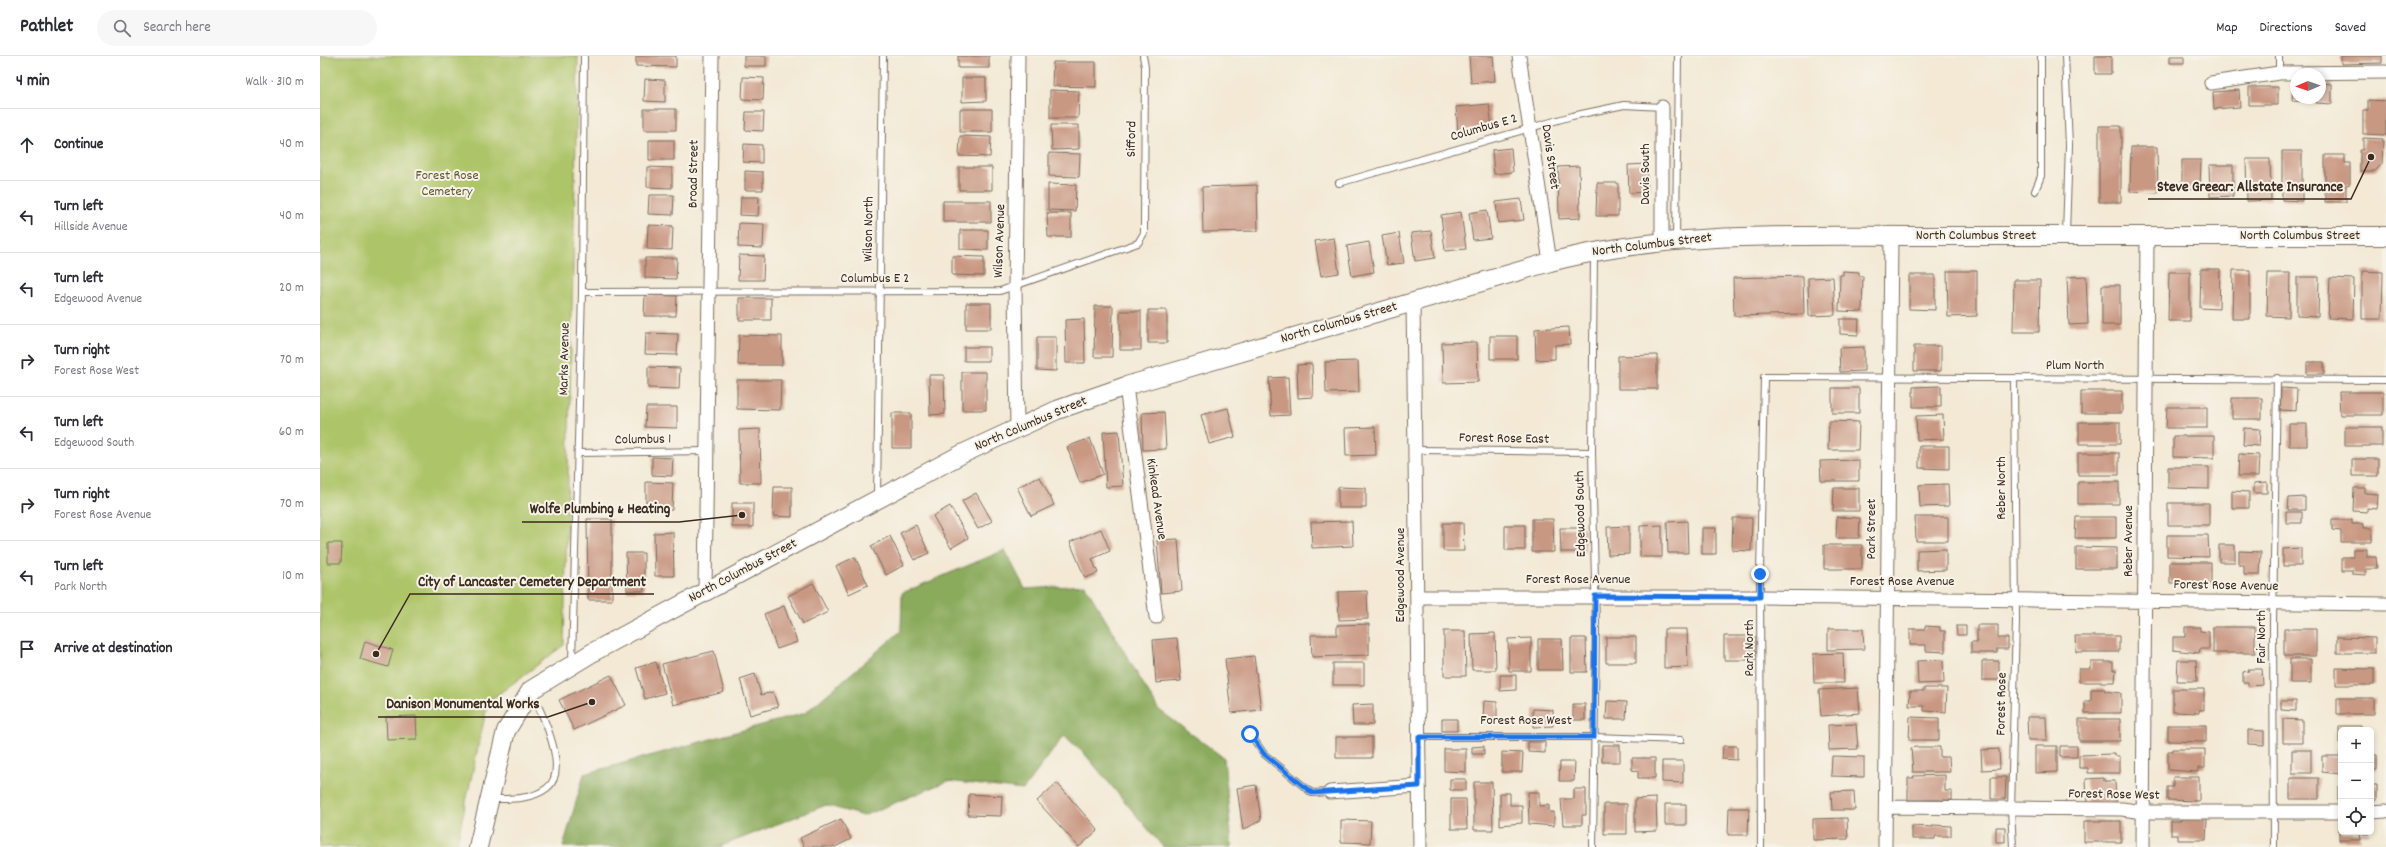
<!DOCTYPE html>
<meta charset="utf-8">
<style>
body{margin:0;font-family:Dekko,sans-serif;background:#f7f7f7;color:#2b2b33}
.controls{position:absolute;right:12px;bottom:12px;display:grid;overflow:hidden;border-radius:6px;box-shadow:0 2px 6px #0003}
.controls button{width:36px;height:36px;display:grid;place-items:center;padding:0;border:0;border-bottom:1px solid #e1e1e2;background:#fff;color:#2b2b33;font:20px sans-serif}
.compass{position:absolute;left:1970px;top:12px;width:36px;height:36px;border-radius:50%;background:#fff;box-shadow:0 2px 6px #0003;rotate:268deg}
.stop{position:absolute;width:12px;height:12px;margin:-9px;border:3px solid #1a73e8;border-radius:50%;background:#fff}
.stop.end{background:#1a73e8;border-color:#fff;box-shadow:0 1px 4px #0008}
.list{margin:0;padding:0;list-style:none}
h2{display:flex;justify-content:space-between;align-items:center;height:52px;margin:0;padding:0 16px;font-size:17px}
h2 small{font-size:13px;font-weight:400;color:#7c7c81}
.list li{display:grid;grid-template-columns:26px 1fr auto;gap:12px;align-items:center;box-sizing:border-box;height:72px;padding:0 16px;border-top:1px solid #e1e1e2}
.list b{display:block;font-size:15px;white-space:nowrap}
.list p{margin:0;font-size:13px;white-space:nowrap;color:#7c7c81}
.list em{font-size:13px;font-style:normal;color:#7c7c81}
.icon{flex:none;width:22px;height:22px;fill:none;stroke:currentColor;stroke-width:2;stroke-linecap:round;stroke-linejoin:round}
.map{position:relative;flex:none;width:2066px;height:791px;overflow:hidden}
header{display:flex;align-items:center;gap:24px;box-sizing:border-box;height:56px;padding:0 20px;background:#fff;border-bottom:1px solid #e1e1e2}
header strong{font-size:19px}
nav{display:flex;gap:22px;margin-inline-start:auto;font-size:14px}
.search{width:280px;height:36px;background:#f7f7f7;display:flex;align-items:center;gap:10px;box-sizing:border-box;padding:0 14px;border-radius:22px;color:#7c7c81;font-size:15px}
main{display:flex}
aside{flex:1;background:#fff}
.map>svg:first-child{display:block}
</style>
<header>
<strong>Pathlet</strong>
<div class="search"><svg class="icon" aria-label="search" viewBox="0 0 24 24"><circle cx="10" cy="10" r="6"/><path d="M15 15l6 6"/></svg>Search here</div>
<nav><a>Map</a><a>Directions</a><a>Saved</a></nav>
</header>
<main>
<aside>
<h2>4 min<small>Walk · 310 m</small></h2>
<ul class="list">
<li><svg class="icon" aria-label="ahead" viewBox="0 0 24 24"><path d="M12 20V5M6 11l6-6 6 6"/></svg><div><b>Continue</b></div><em>40 m</em></li>
<li><svg class="icon" aria-label="left" viewBox="0 0 24 24"><path d="M17 20v-9H6M10 6l-5 5 5 5"/></svg><div><b>Turn left</b><p>Hillside Avenue</p></div><em>40 m</em></li>
<li><svg class="icon" aria-label="left" viewBox="0 0 24 24"><path d="M17 20v-9H6M10 6l-5 5 5 5"/></svg><div><b>Turn left</b><p>Edgewood Avenue</p></div><em>20 m</em></li>
<li><svg class="icon" aria-label="right" viewBox="0 0 24 24"><path d="M7 20v-9h11M14 6l5 5-5 5"/></svg><div><b>Turn right</b><p>Forest Rose West</p></div><em>70 m</em></li>
<li><svg class="icon" aria-label="left" viewBox="0 0 24 24"><path d="M17 20v-9H6M10 6l-5 5 5 5"/></svg><div><b>Turn left</b><p>Edgewood South</p></div><em>60 m</em></li>
<li><svg class="icon" aria-label="right" viewBox="0 0 24 24"><path d="M7 20v-9h11M14 6l5 5-5 5"/></svg><div><b>Turn right</b><p>Forest Rose Avenue</p></div><em>70 m</em></li>
<li><svg class="icon" aria-label="left" viewBox="0 0 24 24"><path d="M17 20v-9H6M10 6l-5 5 5 5"/></svg><div><b>Turn left</b><p>Park North</p></div><em>10 m</em></li>
<li><svg class="icon" aria-label="arrive" viewBox="0 0 24 24"><path d="M6 21V4h12l-3 4 3 4H6"/></svg><div><b>Arrive at destination</b></div></li>
</ul>
</aside>
<div class="map">
<svg width="2066" height="791" viewBox="0 0 2066 791">
<rect width="100%" height="100%" fill="#f7f3e8"/>
<filter id="ink" filterUnits="userSpaceOnUse"><feTurbulence type="fractalNoise" baseFrequency=".025" numOctaves="2"/><feDisplacementMap in="SourceGraphic" scale="8" xChannelSelector="R" yChannelSelector="G"/><feConvolveMatrix kernelMatrix="1 2 1 2 8 2 1 2 1" color-interpolation-filters="sRGB"/></filter>
<filter id="wash" filterUnits="userSpaceOnUse"><feTurbulence type="fractalNoise" baseFrequency=".012" numOctaves="4" result="noise"/><feDisplacementMap in="SourceGraphic" scale="16" xChannelSelector="R" yChannelSelector="G"/><feGaussianBlur stdDeviation="0.9" result="paint"/><feColorMatrix in="noise" values="0 0 0 0 0 0 0 0 0 0 0 0 0 0 0 0 0 1.4 0 .05"/><feComposite in="paint" operator="in"/></filter>
<g filter="url(#wash)">
<rect width="100%" height="100%" fill="#f3e9d5"/>
<!-- green -->
<path fill="#adc468" stroke="#747743" d="M0,0H258L244,589L168,646L136,791H0Z"/>
<!-- forest -->
<path fill="#8aaa5c" stroke="#626a3d" d="M685,494L705,533L765,529L838,653L904,702L912,791H843L763,696L744,680L703,734L628,725L543,760L506,749L399,791H243L264,718L485,657L581,575L582,537Z"/>
<g id="blocks">
<!-- building -->
<path fill="#c99883" d="M316,0H356V11L316,10Z
M424,0H446V10H424Z
M638,0H669V12H638Z
M1149,0H1173L1175,25L1151,27Z
M1775,0H1791V18H1775Z
M1850,0H1864V7H1850Z
M2021,0H2062V7L2021,8Z
M733,6H776V31L732,30Z
M423,21L444,22L443,44L422,43Z
M642,22H666V45L642,46Z
M325,23L345,24V46L324,45Z
M2000,27L2012,28V48L1996,47L1997,42H2000Z
M1973,29H1976V42H1989V46L1972,45Z
M1929,31H1958V49H1929Z
M730,34L759,35L758,62H730Z
M1919,34L1920,51L1894,53L1893,36Z
M2048,44L2066,45V79L2043,78V54H2048Z
M1169,48L1172,72L1138,76L1136,51Z
M324,53H356V74H324Z
M640,53H672V76H640Z
M426,56H444L443,75L425,74Z
M731,69H759V93L732,94Z
M1779,70H1801V146H1779Z
M640,80L671,81L670,101L639,100Z
M2043,82L2063,83L2062,108L2055,115H2040V94H2043Z
M329,84H354V104H329Z
M424,88L442,89V107L423,106Z
M1811,91H1837L1838,137L1810,136Z
M1191,92L1193,116L1174,118L1172,94Z
M1962,95H1982V145L1962,144Z
M729,97L760,98L759,121L729,120Z
M2005,99H2025V107H2030V128L2026,129V146H2005Z
M1926,103H1950L1951,144L1927,145Z
M1862,104H1881L1880,133L1862,132Z
M1327,108L1328,136L1309,137L1308,109Z
M1889,109H1913V140L1890,141Z
M1259,110L1260,162L1239,163L1238,111Z
M327,111L352,112V132L327,131Z
M639,111H672V134H639Z
M425,115L443,116V134H425Z
M1277,127H1298V160H1276Z
M728,128L756,129L755,155L728,154Z
M937,129L938,175L883,176L882,131Z
M329,139H354L353,159L328,158Z
M421,141H439L438,160L420,159Z
M1201,143L1204,164L1178,167L1176,146Z
M623,145H671V166H623Z
M1167,154L1171,182L1153,184L1149,157Z
M1141,156L1146,193L1125,195L1121,159Z
M727,157H751V181H728Z
M419,167L444,168L443,192L418,191Z
M328,169L353,170L352,194L327,193Z
M640,174H668V194L640,193Z
M1111,175L1115,202L1095,205L1091,177Z
M1079,177L1084,207L1067,209L1062,180Z
M1014,182L1019,217L1001,220L995,185Z
M1049,186L1054,216L1032,220L1027,190Z
M419,199L444,200L443,224H418Z
M632,200L664,201V220L632,219Z
M325,202H357L356,223L325,222Z
M1881,213H1900L1899,253L1880,252Z
M1913,214H1930V263H1912Z
M1523,215L1539,216V220H1543L1542,256L1519,255L1520,219H1523Z
M1627,215H1657V260L1628,261Z
M2042,215L2063,216L2062,263H2042Z
M1849,216H1870V265H1848Z
M1948,217H1970L1969,261L1947,260Z
M1589,219H1615V254L1589,253Z
M1483,220L1484,258L1414,260L1413,222Z
M1766,220L1768,268L1749,269L1747,221Z
M1513,221L1515,259L1489,260L1488,222Z
M1977,221H1999L1998,261L1977,260Z
M2010,222L2034,223L2033,263L2008,262Z
M1694,224H1720L1719,276H1693Z
M1782,229H1800V269H1782Z
M325,239L357,240L356,260H324Z
M419,242H451V264H419Z
M646,247H671V273H646Z
M775,250H793L792,301H774Z
M828,254H847V287H828Z
M800,255H821V294H800Z
M764,263L765,307H746L745,264Z
M1520,263H1539L1538,279L1520,278Z
M1249,271L1250,288L1235,289V303L1216,304L1215,273Z
M326,277L358,278L357,299L325,298Z
M419,279L462,280V309H418Z
M1170,280H1197V303H1170Z
M717,281H736V315L717,314Z
M1157,286L1158,326L1123,327L1122,287Z
M1594,290H1621V315H1594Z
M644,291H669V305H644Z
M1544,291V315L1520,316L1519,292Z
M1337,299V333H1298V300Z
M1038,305L1039,336L1006,337L1005,306Z
M1987,306H2004V318H1987Z
M992,308L993,341L978,342L977,309Z
M328,311L360,312L359,333L328,332Z
M642,316H666V354H642Z
M609,319H624L625,358L610,359Z
M968,321L970,359L951,360L949,322Z
M417,324H461L460,354L417,353Z
M1621,330V351H1593V331Z
M1512,332H1539V357H1512Z
M1961,332L1977,333L1976,355L1960,354Z
M1761,335H1802V357H1761Z
M2019,336H2063V359H2020Z
M1912,342H1942V363H1912Z
M326,351H357V372L325,371Z
M1847,351H1887V372H1846Z
M908,352L915,381L889,388L881,359Z
M844,356L846,393L823,394L822,357Z
M572,357H591V392H572Z
M1623,359L1624,383L1597,384L1596,360Z
M1509,365L1539,366L1538,394H1508Z
M1759,366H1800V388H1759Z
M1969,368H1987V390H1969Z
M1055,371L1056,399L1026,400L1025,372Z
M2025,371H2062V390H2025Z
M1924,372L1940,373L1939,390L1923,389Z
M440,373L441,427H420L419,374Z
M799,375L803,430L786,431L783,376Z
M1853,380H1894V402L1853,401Z
M770,382L783,418L760,427L747,391Z
M1599,390H1629V413L1599,412Z
M1758,397H1799V419H1758Z
M1919,398L1939,399L1938,420H1918Z
M332,401L353,402L352,420L332,419Z
M2032,403H2058V420H2032Z
M1539,404V425H1501L1500,405Z
M1848,411H1889V433L1848,432Z
M720,421L734,449L711,460L697,431Z
M326,426L353,427L352,454H326Z
M1758,426H1799V448H1758Z
M1947,426V437H1934V427Z
M1628,428L1629,450L1600,451L1599,429Z
M454,431H472V461L453,460Z
M1018,431L1046,432V452H1018Z
M1514,432H1539V455H1513Z
M2034,432H2045V437L2058,438L2057,453L2047,452V456L2033,455Z
M1912,435L1929,436V452H1912Z
M656,437L672,465L658,473L642,445Z
M1985,441V454H1968L1969,442Z
M412,447H433V471H412Z
M1848,447H1889V469H1848Z
M630,450L648,482L631,492L613,460Z
M1966,456H1982V467H1966Z
M1517,461L1540,462L1539,482H1516Z
M1595,461H1628V485H1596Z
M1756,461H1796V482H1755Z
M1413,462H1432L1431,495L1412,494Z
M267,463H292V544H268Z
M1212,463H1233L1234,496H1212Z
M2012,464H2032V468H2043V472H2052V486H2021V475L2012,474Z
M1032,465L1033,490L992,492L991,466Z
M1367,465L1368,497H1348L1347,466Z
M1123,467H1143L1144,495H1123Z
M596,469L609,497L594,504L580,477Z
M1185,469H1205V494H1185Z
M1342,469V501H1320V470Z
M1309,470V498L1288,499L1287,471Z
M1240,472H1265V496H1241Z
M1382,472H1396V498H1382Z
M781,473L790,495L772,503L778,517L765,522L750,486Z
M353,476L354,520H335L334,477Z
M1847,479H1888L1889,501L1847,500Z
M570,480L584,509L566,519L551,490Z
M858,483L862,535L841,537L837,484Z
M8,487H22L21,507H8Z
M1504,489H1542V513H1504Z
M1899,489H1915V506H1899Z
M1756,491L1797,492V513H1756Z
M1981,492V510H1963V493Z
M1626,493V514L1597,515V494Z
M2033,493H2047V501H2056L2057,513H2046V519L2032,518V514H2022V501H2033Z
M1919,495L1941,496L1940,519H1924V509H1919Z
M306,497H324V535H307Z
M535,501L548,529L529,538L516,510Z
M1850,506H1891V528L1850,527Z
M493,527L508,556L483,568L468,540Z
M1047,535L1048,563L1019,564L1018,536Z
M464,550L477,586L457,593L444,558Z
M1049,568V599L992,601L991,579H1017V569Z
M1657,569H1678V582H1688V593H1677V597H1651V586H1657Z
M1605,570L1620,571V575H1625V596L1606,595V589H1590V573H1605Z
M1636,570H1646V579H1637Z
M1865,571H1880V575L1889,576V593H1880L1879,597L1853,594V581H1865Z
M1893,571H1935V597H1893Z
M1344,573H1367L1368,611L1344,612Z
M1508,573H1543L1544,593L1508,594Z
M1964,573H1996V600H1964Z
M1124,575H1145L1146,620H1124Z
M1175,577L1176,614H1152L1151,578Z
M1404,580H1435V604H1404Z
M1755,580H1799V596H1756Z
M1286,581H1316V607H1286Z
M2017,581L2055,582V597H2017Z
M857,582L861,625L836,627L833,584Z
M1211,582V615H1189L1188,583Z
M1251,582H1266L1267,616H1251Z
M1218,583H1242L1243,614H1218Z
M45,585L73,594L68,611L40,603Z
M394,595L404,636L353,649L342,608Z
M1523,597L1524,627H1494L1493,598Z
M934,600L941,654L911,657L905,603Z
M1970,603H1991V627H1970Z
M1623,604L1624,627L1598,628L1597,605Z
M1858,604H1876L1877,625H1857Z
M1662,605H1679V624H1662Z
M336,606L345,637L325,643L316,612Z
M1771,606H1793V614H1796L1795,626H1759V613H1771Z
M1013,607H1044V629H1013Z
M2016,612L2054,613V629H2016Z
M1928,613H1942L1943,629L1928,630V626H1923V616L1929,615Z
M435,618L441,639L453,636L458,651L430,659L420,623Z
M291,619L306,649L254,674L239,644Z
M1180,619H1196V634L1180,635Z
M1538,632L1540,657L1501,660L1499,634Z
M1604,632H1627L1626,656L1604,655V650H1589L1590,635H1604Z
M1771,633H1785V635L1801,637V657H1765V645H1771Z
M1853,633H1884V654H1879V657L1853,656Z
M2017,642H2054V658H2017Z
M1164,645L1177,646V663L1163,662Z
M1287,645L1307,646L1306,663H1286Z
M1961,645H1976V655L1961,654Z
M1053,648V669H1033L1032,649Z
M1253,648H1265V664H1253Z
M1213,653L1233,654V670L1213,671Z
M96,660L97,683L67,684L66,661Z
M1590,661L1619,662V684H1589Z
M1707,661H1726L1727,684H1708Z
M1122,663H1137V675H1122Z
M1759,663H1800V685H1759Z
M1963,663L1982,664V687H1963Z
M1536,668L1538,693L1509,694L1508,669Z
M1848,669H1886V686L1848,685Z
M2019,670H2041V674H2021V687H2019Z
M1928,674L1944,675V689L1928,688Z
M1016,681H1052V702H1016Z
M1208,686H1225V697L1208,696Z
M1282,689H1300V706H1282Z
M1164,690V698H1152V691Z
M1403,690H1417V704L1402,703Z
M1715,690H1737V716L1715,717Z
M1740,690H1757V701H1740Z
M1596,691H1620V701H1629L1630,716H1593L1591,692Z
M1124,693H1146V716L1124,715Z
M1679,693L1680,713L1662,714L1661,694Z
M1853,693H1885V712H1878V716L1848,714V695H1853Z
M1972,694H1991V717H1972Z
M2020,695L2021,718L2002,716V700H2020Z
M1182,696L1203,697L1202,716H1182Z
M1795,698V700H1800V717H1768V712H1759V699Z
M2051,699H2057V714H2051Z
M1512,700L1544,701V721L1511,720Z
M1312,702H1335V722H1318V715L1312,714Z
M1342,705H1363V727L1342,726Z
M1240,706H1255L1254,725H1239Z
M1625,719V735H1632V744H1588V722H1594L1593,720Z
M1671,721H1686L1685,743H1671Z
M1853,721H1879V745L1847,744V731H1853Z
M1784,722V725H1795L1796,747H1767L1766,723Z
M1970,722H1999V743H1970Z
M1130,723H1146V734H1130Z
M1154,726H1172L1173,774H1154Z
M737,727L778,774L759,791L717,745Z
M936,729L941,764L923,774L917,732Z
M2051,729H2057V744H2051Z
M2018,730H2021V748H2018Z
M1254,733H1266V759H1262V769H1243L1241,743H1254Z
M1534,735L1535,754H1512L1511,736Z
M1208,736H1219V750L1229,749V756H1234V770L1209,768Z
M1180,737H1190V749H1202V767L1180,769Z
M649,738L682,740L681,760L648,759Z
M1336,742L1337,775L1315,776V743Z
M1131,743H1146L1147,773H1131Z
M1284,748H1307V778H1284Z
M1345,748H1366V769H1345Z
M1409,752H1429L1428,779H1408Z
M1861,761L1887,763L1886,784H1858V779H1851V765H1861Z
M1527,762L1528,783L1493,784V763Z
M2019,762H2021V776H2049V778H2039L2040,784H2019Z
M521,763L531,783L515,791H484L480,782Z
M1021,764L1051,765L1050,787L1021,786Z
M1764,765H1801V786H1764Z
M1613,769L1631,770V780H1615V783H1592V770L1613,771Z
M1676,771H1685V786H1676Z"/>
</g>
</g>
<g filter="url(#ink)">
<use href="#blocks" fill-opacity="0" stroke="#7b6d5e" stroke-width="1"/>
<g fill="none" stroke-linecap="round" stroke-linejoin="round">
<defs>
<path id="lane" d="M1745,0L1749,89L1746,178
M1959,17V0
M1019,127L1252,60L1304,49L1342,51
M1715,135L1721,120V0
M1356,183L1358,0
M262,236L680,235L818,187L824,177V167L825,11L823,0
M1096,394L1272,396
M258,397L387,395
M557,441L563,0
M252,606L262,236L264,0
M930,678L944,698L992,737L1010,736
M1099,681H1274L1361,684
M170,743C189,743 212,744 227,732C250,715 222,657 212,637
M1273,791L1276,569L1272,396L1274,199
M1441,791L1440,518L1444,321L2066,324
M1693,791L1691,754L1696,565L1694,322
M1954,791L1953,567L1957,322"/>
<path id="street" d="M1199,0L1230,206
M1891,27L1959,17L2066,16
M1342,51V185
M1093,246L1100,791
M806,330L836,561
M697,372L695,232L698,0
M385,536L392,0
M1097,541H1440L2066,548
M1010,736L1099,730
M1566,751L1802,753L1823,756H2021
M2051,756L2066,755
M1565,791L1571,180
M1823,791L1827,180"/>
<path id="secondary" d="M158,791L186,675L211,634L275,595L642,398L737,354L806,330L1230,206C1349,175 1472,180 1594,180C1752,179 1909,180 2066,180"/>
</defs>
<!-- lane casing -->
<use href="#lane" stroke="#7b6d5e" stroke-width="8"/>
<!-- street casing -->
<use href="#street" stroke="#7b6d5e" stroke-width="15"/>
<!-- secondary casing -->
<use href="#secondary" stroke="#7b6d5e" stroke-width="20"/>
<!-- lane -->
<use href="#lane" stroke="#fff" stroke-width="6"/>
<!-- street -->
<use href="#street" stroke="#fff" stroke-width="13"/>
<!-- secondary -->
<use href="#secondary" stroke="#fff" stroke-width="18"/>
</g>
</g>
<g fill="none" stroke-linecap="round" stroke-linejoin="round" filter="url(#ink)">
<!-- route -->
<path stroke="#1a73e8" stroke-width="5" d="M930,678L944,698L992,737L1099,730V681H1274L1275,540L1440,541V518"/>
</g>
<g text-anchor="middle" dominant-baseline="central" stroke-width="4" stroke-linejoin="round" paint-order="stroke">
<!-- street labels -->
<g font-size="14" fill="#3b2a1e" stroke="#f7f3e8">
<text transform="translate(1164 72) rotate(-16)">Columbus E 2</text>
<text transform="translate(812 83) rotate(-89)">Sifford</text>
<text transform="translate(1230 101) rotate(82)">Davis Street</text>
<text transform="translate(374 118) rotate(-89)">Broad Street</text>
<text transform="translate(1326 118) rotate(-90)">Davis South</text>
<text transform="translate(549 173) rotate(-89)">Wilson North</text>
<text x="1656" y="180">North Columbus Street</text>
<text x="1980" y="180">North Columbus Street</text>
<text transform="translate(680 185) rotate(-88)">Wilson Avenue</text>
<text transform="translate(1332 189) rotate(-7)">North Columbus Street</text>
<text x="555" y="223">Columbus E 2</text>
<text transform="translate(1019 267) rotate(-16)">North Columbus Street</text>
<text transform="translate(245 303) rotate(-89)">Marks Avenue</text>
<text x="1755" y="310">Plum North</text>
<text transform="translate(711 368) rotate(-23)">North Columbus Street</text>
<text transform="translate(1184 383) rotate(1)">Forest Rose East</text>
<text transform="translate(323 384) rotate(-1)">Columbus 1</text>
<text transform="translate(1682 432) rotate(-90)">Reber North</text>
<text transform="translate(836 443) rotate(82)">Kinkead Avenue</text>
<text transform="translate(1261 458) rotate(-91)">Edgewood South</text>
<text transform="translate(1552 473) rotate(-90)">Park Street</text>
<text transform="translate(1809 485) rotate(-90)">Reber Avenue</text>
<text transform="translate(423 515) rotate(-28)">North Columbus Street</text>
<text transform="translate(1081 519) rotate(-90)">Edgewood Avenue</text>
<text x="1258" y="524">Forest Rose Avenue</text>
<text x="1582" y="526">Forest Rose Avenue</text>
<text transform="translate(1906 530) rotate(1)">Forest Rose Avenue</text>
<text transform="translate(1942 581) rotate(-90)">Fair North</text>
<text transform="translate(1430 592) rotate(-90)">Park North</text>
<text transform="translate(1682 648) rotate(-89)">Forest Rose</text>
<text x="1206" y="665">Forest Rose West</text>
<text transform="translate(1794 739) rotate(1)">Forest Rose West</text>
</g>
<!-- park labels -->
<g font-size="14" fill="#5d5834" stroke="#f7f3e8">
<text x="127" y="120">Forest Rose<tspan x="127" dy="16">Cemetery</tspan></text>
</g>
</g>
<!-- callouts -->
<path fill="none" stroke="#3b2a1e" stroke-width="1.5" d="M2051 101L2031 143H1828M422 459L359 466H202M56 598L90 538H334M272 646L228 661H58"/>
<g fill="#3b2a1e" stroke="#f7f3e8" stroke-width="1.5">
<circle cx="2051" cy="101" r="4"/>
<circle cx="422" cy="459" r="4"/>
<circle cx="56" cy="598" r="4"/>
<circle cx="272" cy="646" r="4"/>
</g>
<g font-size="15" text-anchor="middle" font-weight="bold" fill="#3b2a1e" stroke="#f7f3e8" stroke-width="4" stroke-linejoin="round" paint-order="stroke">
<text x="1930" y="135">Steve Greear: Allstate Insurance</text>
<text x="280" y="457">Wolfe Plumbing &amp; Heating</text>
<text x="212" y="530">City of Lancaster Cemetery Department</text>
<text x="143" y="652">Danison Monumental Works</text>
</g>
</svg>
<div class="controls">
<button>+</button>
<button>−</button>
<button><svg class="icon" aria-label="locate" viewBox="0 0 24 24"><circle cx="12" cy="12" r="6"/><path d="M12 2v4M12 18v4M2 12h4M18 12h4"/></svg></button>
</div>
<svg class="compass" viewBox="-18 -18 36 36"><path d="M0-13l5 13h-10z" fill="#e53935"/><path d="M0 13l5-13h-10z" fill="#7c7c81"/></svg>
<div class="stop" style="left:930px;top:678px"></div>
<div class="stop end" style="left:1440px;top:518px"></div>
</div>
</main>
